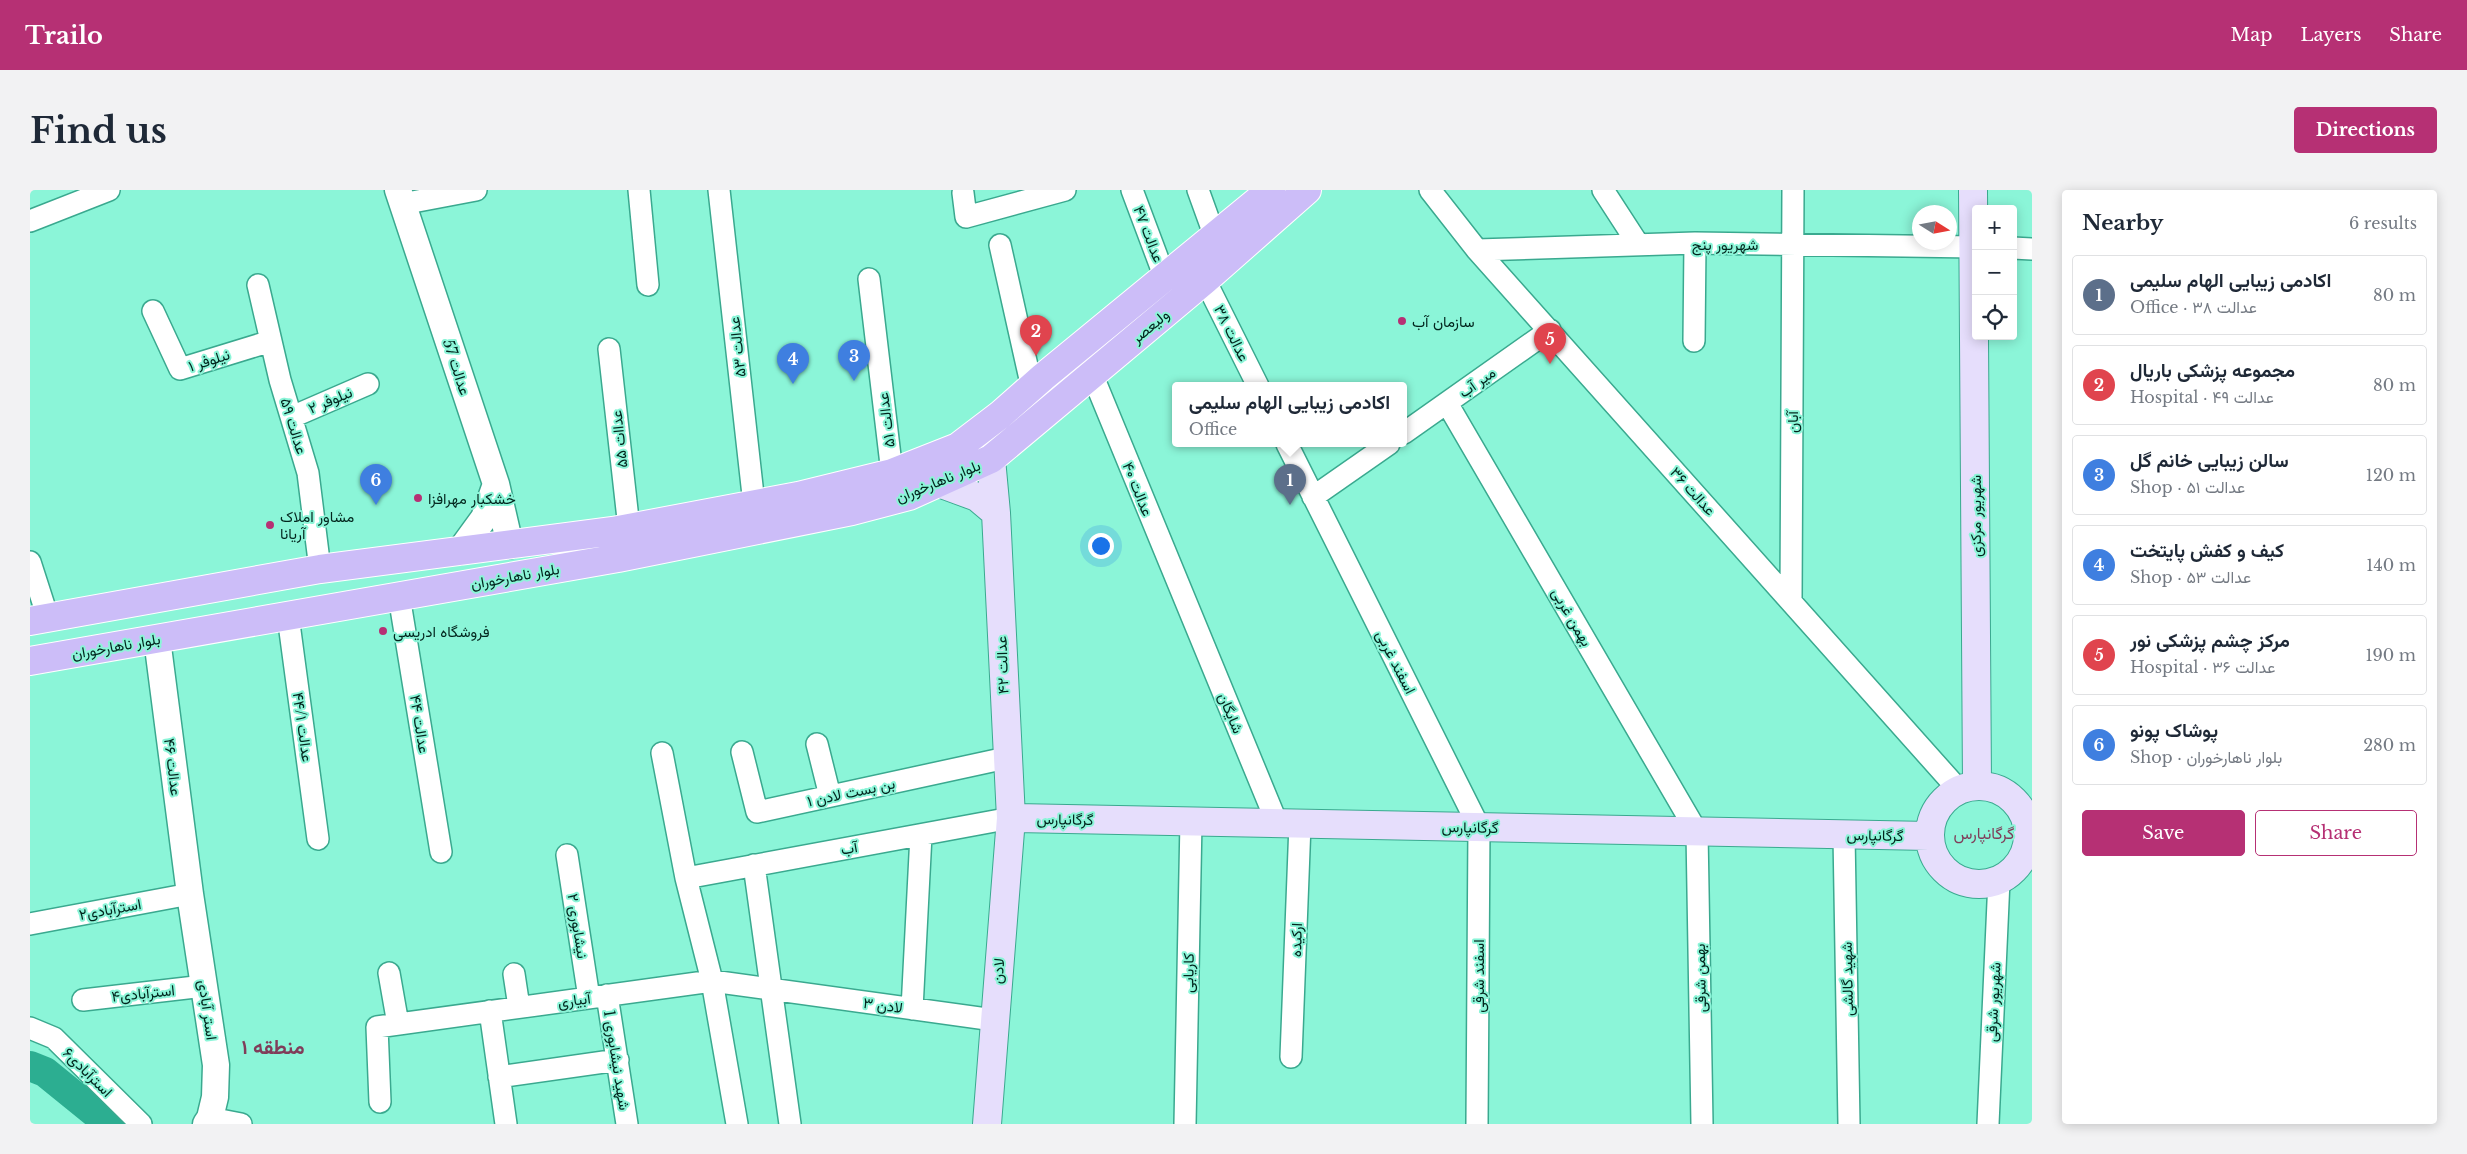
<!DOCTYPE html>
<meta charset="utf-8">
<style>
body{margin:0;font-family:"Libre Baskerville",Vazirmatn,serif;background:#f2f2f3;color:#1f2937}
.controls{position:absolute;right:15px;top:15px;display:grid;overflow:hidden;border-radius:5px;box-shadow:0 2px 12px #0003}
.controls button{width:45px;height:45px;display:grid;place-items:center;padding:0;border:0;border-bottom:1px solid #e0e1e3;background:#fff;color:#1f2937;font:25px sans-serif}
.compass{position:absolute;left:1882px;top:15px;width:45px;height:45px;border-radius:50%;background:#fff;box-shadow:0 2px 12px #0003;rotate:101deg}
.you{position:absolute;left:1070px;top:355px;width:18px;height:18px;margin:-12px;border:4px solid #fff;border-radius:50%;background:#1a73e8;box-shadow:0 0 0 8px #1a73e833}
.badge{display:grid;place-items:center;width:32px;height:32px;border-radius:50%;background:#b63074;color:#fff;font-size:16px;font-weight:700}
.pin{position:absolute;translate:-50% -41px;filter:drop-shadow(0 1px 2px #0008)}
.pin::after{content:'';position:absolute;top:26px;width:18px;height:15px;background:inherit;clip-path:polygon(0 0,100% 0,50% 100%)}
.popup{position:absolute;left:1142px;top:192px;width:235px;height:65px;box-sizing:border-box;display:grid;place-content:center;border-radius:5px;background:#fff;filter:drop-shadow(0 1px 4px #0005);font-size:16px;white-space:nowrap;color:#747a83}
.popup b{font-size:19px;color:#1f2937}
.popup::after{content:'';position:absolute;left:50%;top:100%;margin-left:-10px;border:10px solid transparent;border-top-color:#fff}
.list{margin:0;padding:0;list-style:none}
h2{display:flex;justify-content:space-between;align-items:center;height:65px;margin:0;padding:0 20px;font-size:21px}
h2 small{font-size:16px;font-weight:400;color:#747a83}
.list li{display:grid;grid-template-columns:32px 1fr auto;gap:15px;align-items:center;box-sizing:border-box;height:80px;margin:0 10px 10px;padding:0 10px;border:1px solid #e0e1e3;border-radius:5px}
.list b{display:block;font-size:19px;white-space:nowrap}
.list p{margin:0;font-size:16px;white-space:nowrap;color:#747a83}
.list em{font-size:16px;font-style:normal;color:#747a83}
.actions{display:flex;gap:10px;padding:15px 20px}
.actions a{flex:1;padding:11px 0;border:1px solid #b63074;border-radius:5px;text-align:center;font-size:18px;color:#b63074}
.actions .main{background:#b63074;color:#fff}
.icon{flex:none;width:28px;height:28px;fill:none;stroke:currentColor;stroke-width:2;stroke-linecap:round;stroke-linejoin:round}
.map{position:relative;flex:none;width:2002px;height:934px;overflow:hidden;border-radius:5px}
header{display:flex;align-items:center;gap:30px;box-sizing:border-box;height:70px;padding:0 25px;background:#b63074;color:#fff}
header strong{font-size:24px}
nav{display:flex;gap:28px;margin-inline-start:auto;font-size:18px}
.intro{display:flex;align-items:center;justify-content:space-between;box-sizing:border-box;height:120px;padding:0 30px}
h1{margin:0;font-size:35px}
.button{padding:12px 22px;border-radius:5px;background:#b63074;color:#fff;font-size:18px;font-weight:700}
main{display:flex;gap:30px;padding:0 30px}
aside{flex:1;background:#fff;border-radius:5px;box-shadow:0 2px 12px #0003}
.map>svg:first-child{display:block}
</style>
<header>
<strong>Trailo</strong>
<nav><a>Map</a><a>Layers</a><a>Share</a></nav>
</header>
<div class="intro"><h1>Find us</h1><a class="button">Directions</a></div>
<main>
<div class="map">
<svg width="2002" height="934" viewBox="0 0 2002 934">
<rect width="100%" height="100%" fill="#8bf5d8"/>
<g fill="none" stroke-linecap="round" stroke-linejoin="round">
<!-- river -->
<path stroke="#2cae91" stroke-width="30" d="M0,876L15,882L79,934"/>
<defs>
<path id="minor" d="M609,0L618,95
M689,0L724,314
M1102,0L1135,88
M1168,0L1185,47
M1400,0L1447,60L1928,599
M1573,0L1608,54
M933,3L936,27L1035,0
M372,14L446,0
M0,31L79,0
M970,55L1002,198
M1983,58L2002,59
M1447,60L1665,53L1946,57
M839,89L862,283
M1175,90L1228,196
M228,95L250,190L278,283L290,379
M123,121L150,179L241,151
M1664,151L1665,53
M579,159L599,338
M1062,184L1247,633
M1417,213L1667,642L1672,934
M262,227L338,194
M1374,243L1520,140
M1257,254L1449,637L1447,934
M1283,307L1359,254
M0,372L18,428
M369,406L411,662
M1761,410L1763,0
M258,426L288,649
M787,554L800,606
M712,562L727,622L976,568
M632,563L656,688L682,791L707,934
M1814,645L1819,934
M537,665L559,808
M724,675L760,934
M656,688L981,628
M0,734L160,704
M359,783L368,834
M484,784L489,817
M577,805L597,934
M53,810L174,796
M882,819L891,645
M460,821L476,934
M0,838L24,848L111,934
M1261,867L1270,634
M469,887L588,870
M350,912L347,837L682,791L964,830
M180,928L211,934
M1155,934L1161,631
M1958,934L1969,690"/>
<path id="tertiary" d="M368,0L466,294L480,355
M430,361L454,328L466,294
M127,449L160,704L186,875L185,907L180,928L176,934"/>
<path id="secondary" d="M1943,0L1947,595
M909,293L947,307L966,323L961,269
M1900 645a49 49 0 1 1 98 0a49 49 0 1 1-98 0Z
M981,628L1899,646
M957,934L981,628L966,323"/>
<path id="primary" d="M0,431L290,379L583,341L768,306L862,283L928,257L970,225L1013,187L1241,0
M0,471L588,368L822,321L879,306L961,269L1175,90L1277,0"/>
</defs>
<!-- minor casing -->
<use href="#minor" stroke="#3aa98f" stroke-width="24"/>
<!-- tertiary casing -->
<use href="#tertiary" stroke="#3aa98f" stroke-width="29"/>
<!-- secondary casing -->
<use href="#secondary" stroke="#3aa98f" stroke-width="30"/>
<!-- primary casing -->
<use href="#primary" stroke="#fff" stroke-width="30"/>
<!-- minor -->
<use href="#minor" stroke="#fff" stroke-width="21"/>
<!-- tertiary -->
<use href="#tertiary" stroke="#fff" stroke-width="26"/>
<!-- secondary -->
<use href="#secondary" stroke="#e6defc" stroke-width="28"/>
<!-- primary -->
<use href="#primary" stroke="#ccbdf8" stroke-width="28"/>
</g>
<!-- markers -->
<g fill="#b63074" stroke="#8bf5d8" stroke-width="2">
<circle cx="1372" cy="131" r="5"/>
<circle cx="388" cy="308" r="5"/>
<circle cx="240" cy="335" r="5"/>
<circle cx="353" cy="441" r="5"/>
</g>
<g text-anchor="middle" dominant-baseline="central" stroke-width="4" stroke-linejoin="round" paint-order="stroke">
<!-- street labels -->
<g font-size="15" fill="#02251d" stroke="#8bf5d8">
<text transform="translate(1119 44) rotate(69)">عدالت ۴۷</text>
<text x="1695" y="54">شهریور پنج</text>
<text transform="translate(1120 136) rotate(-40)">ولیعصر</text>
<text transform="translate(1202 143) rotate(64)">عدالت ۳۸</text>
<text transform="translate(707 157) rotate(-96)">عدالت ۵۳</text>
<text transform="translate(179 170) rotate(-18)">۱ نیلوفر</text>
<text transform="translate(427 177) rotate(72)">عدالت 57</text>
<text transform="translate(1447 192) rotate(-35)">میر آب</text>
<text transform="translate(300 210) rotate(-23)">۲ نیلوفر</text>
<text transform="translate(856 230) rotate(-97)">عدالت ۵۱</text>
<text transform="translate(1762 232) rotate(-90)">آبان</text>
<text transform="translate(264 236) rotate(73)">عدالت ۵۹</text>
<text transform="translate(589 249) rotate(-96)">عداات ۵۵</text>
<text transform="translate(908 291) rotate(-22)">بلوار ناهارخوران</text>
<text transform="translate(1108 299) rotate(68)">عدالت ۴۰</text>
<text transform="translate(1663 301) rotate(48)">عدالت ۳۶</text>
<text transform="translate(1945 326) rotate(-90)">شهریور مرکزی</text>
<text transform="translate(485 386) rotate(-10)">بلوار ناهارخوران</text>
<text transform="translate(1542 427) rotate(60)">بهمن غربی</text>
<text transform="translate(86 456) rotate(-10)">بلوار ناهارخوران</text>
<text transform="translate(1366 472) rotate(63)">اسفند غربی</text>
<text transform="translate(972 475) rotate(-92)">عدالت ۴۲</text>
<text transform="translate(1201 523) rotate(67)">شایگان</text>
<text transform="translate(390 534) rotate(81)">۴۴ عدالت</text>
<text transform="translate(273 537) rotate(82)">۴۴/۱ عدالت</text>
<text transform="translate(143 577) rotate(83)">۴۶ عدالت</text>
<text transform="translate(821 602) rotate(-12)">۱ بن بست لادن</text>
<text transform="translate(1035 629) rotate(1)">گرگانپارس</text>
<text transform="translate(1440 637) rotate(1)">گرگانپارس</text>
<text transform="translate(1845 645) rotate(1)">گرگانپارس</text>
<text transform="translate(819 658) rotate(-10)">آب</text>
<text transform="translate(80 719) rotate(-10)">استرآبادی۲</text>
<text transform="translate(548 736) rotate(81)">نیشابوری ۲</text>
<text transform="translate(1266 750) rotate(-88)">ارکیده</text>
<text transform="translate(968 781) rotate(-85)">لادن</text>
<text transform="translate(1158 783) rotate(-89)">کاریابی</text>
<text transform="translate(1448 786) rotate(-90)">اسفند شرقی</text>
<text transform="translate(1670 788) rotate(-91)">بهمن شرقی</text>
<text transform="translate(1817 789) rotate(-91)">شهید گالشی</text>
<text transform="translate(113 803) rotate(-6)">استرآبادی۴</text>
<text transform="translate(544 810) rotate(-8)">آبیاری</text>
<text transform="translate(1963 812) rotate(-87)">شهریور شرقی</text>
<text transform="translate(853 815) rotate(8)">۳ لادن</text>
<text transform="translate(178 820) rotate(82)">استر آبادی</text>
<text transform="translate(587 870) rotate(81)">شهید نیشابوری 1</text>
<text transform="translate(58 882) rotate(45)">استرآبادی۶</text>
</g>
<!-- poi labels -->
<g font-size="15" fill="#02251d" stroke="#8bf5d8" text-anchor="start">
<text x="1382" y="131">سازمان آب</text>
<text x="398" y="308">خشكبار مهرافزا</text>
<text x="250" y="326">مشاور املاک<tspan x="250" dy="17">آریانا</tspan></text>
<text x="363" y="441">فروشگاه ادریسی</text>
</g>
<!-- neighbourhood labels -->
<g font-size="16" fill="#803d5a" stroke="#8bf5d8">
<text x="1954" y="643">گرگانپارس</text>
</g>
<!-- district labels -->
<g font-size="20" font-weight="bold" fill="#803d5a" stroke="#8bf5d8">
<text x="243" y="857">منطقه ۱</text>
</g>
</g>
</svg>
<div class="controls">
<button>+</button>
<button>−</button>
<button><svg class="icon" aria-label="locate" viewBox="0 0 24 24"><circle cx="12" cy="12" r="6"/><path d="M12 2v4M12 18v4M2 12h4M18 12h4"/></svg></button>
</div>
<svg class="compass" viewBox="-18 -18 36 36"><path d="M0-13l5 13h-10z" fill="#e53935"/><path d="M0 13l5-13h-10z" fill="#747a83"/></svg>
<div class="you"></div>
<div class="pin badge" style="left:1260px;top:315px;background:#5c6f8a">1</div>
<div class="popup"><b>اکادمی زیبایی الهام سلیمی</b>Office</div>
<div class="pin badge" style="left:1006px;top:166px;background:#e0444e">2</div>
<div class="pin badge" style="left:824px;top:191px;background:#3f7fe0">3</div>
<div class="pin badge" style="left:763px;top:194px;background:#3f7fe0">4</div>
<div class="pin badge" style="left:1520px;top:174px;background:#e0444e">5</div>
<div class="pin badge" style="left:346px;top:315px;background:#3f7fe0">6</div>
</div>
<aside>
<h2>Nearby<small>6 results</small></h2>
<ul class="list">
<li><span class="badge" style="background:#5c6f8a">1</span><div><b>اکادمی زیبایی الهام سلیمی</b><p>Office · عدالت ۳۸</p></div><em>80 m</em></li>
<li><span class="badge" style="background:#e0444e">2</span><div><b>مجموعه پزشکی باریال</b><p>Hospital · عدالت ۴۹</p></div><em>80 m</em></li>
<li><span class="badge" style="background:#3f7fe0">3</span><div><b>سالن زیبایی خانم گل</b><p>Shop · عدالت ۵۱</p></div><em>120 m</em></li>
<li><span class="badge" style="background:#3f7fe0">4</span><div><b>کیف و کفش پایتخت</b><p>Shop · عدالت ۵۳</p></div><em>140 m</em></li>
<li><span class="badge" style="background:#e0444e">5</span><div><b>مرکز چشم پزشکی نور</b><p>Hospital · عدالت ۳۶</p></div><em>190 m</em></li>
<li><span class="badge" style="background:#3f7fe0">6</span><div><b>پوشاک پونو</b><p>Shop · بلوار ناهارخوران</p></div><em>280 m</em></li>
</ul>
<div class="actions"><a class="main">Save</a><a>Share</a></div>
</aside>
</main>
